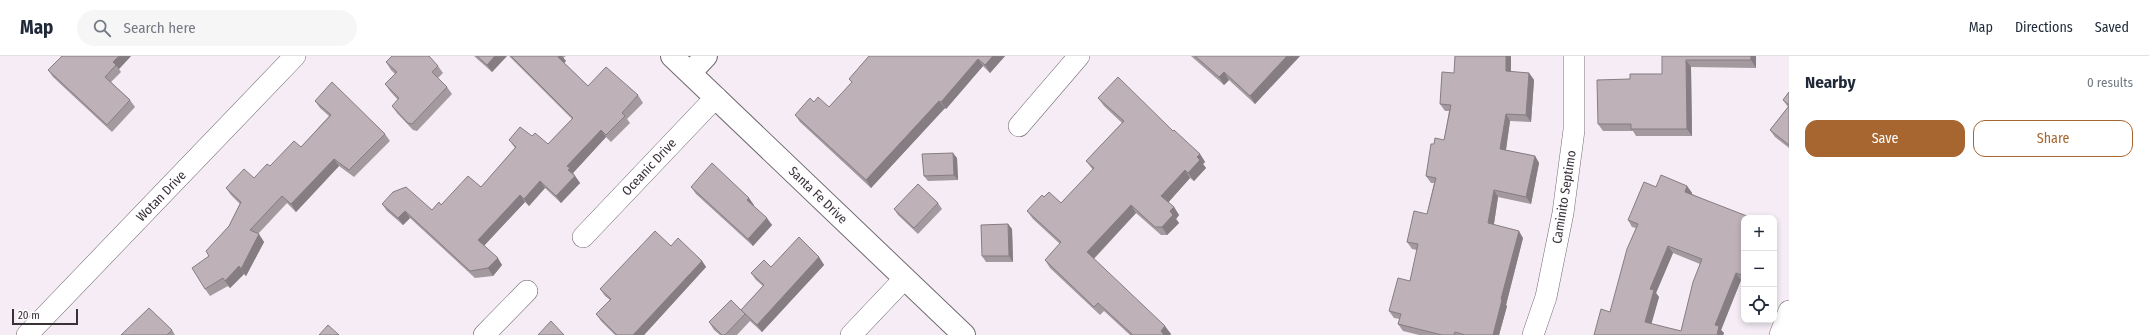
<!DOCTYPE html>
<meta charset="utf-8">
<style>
body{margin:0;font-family:"Fira Sans Condensed",sans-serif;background:#f6f6f7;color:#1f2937}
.controls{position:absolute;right:12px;bottom:12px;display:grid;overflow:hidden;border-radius:8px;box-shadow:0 2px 6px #0003}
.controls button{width:36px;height:36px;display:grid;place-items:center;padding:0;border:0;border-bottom:1px solid #e0e1e3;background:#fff;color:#1f2937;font:20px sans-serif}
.scale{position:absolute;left:12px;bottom:10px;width:66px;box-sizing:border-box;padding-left:4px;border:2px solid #363236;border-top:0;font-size:11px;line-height:14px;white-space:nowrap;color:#363236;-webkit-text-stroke:3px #fefcfe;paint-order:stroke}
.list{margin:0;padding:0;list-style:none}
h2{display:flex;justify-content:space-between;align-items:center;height:52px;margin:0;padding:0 16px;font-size:17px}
h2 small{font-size:13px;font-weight:400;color:#747a83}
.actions{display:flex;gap:8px;padding:12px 16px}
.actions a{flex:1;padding:9px 0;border:1px solid #a76630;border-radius:12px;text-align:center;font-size:14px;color:#a76630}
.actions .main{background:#a76630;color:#fff}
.icon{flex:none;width:22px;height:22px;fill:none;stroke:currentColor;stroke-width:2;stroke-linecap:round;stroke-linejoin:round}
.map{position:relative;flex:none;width:1789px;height:279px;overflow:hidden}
header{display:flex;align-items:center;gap:24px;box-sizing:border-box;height:56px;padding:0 20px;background:#fff;border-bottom:1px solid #e0e1e3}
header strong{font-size:19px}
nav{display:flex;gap:22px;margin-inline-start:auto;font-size:14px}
.search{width:280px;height:36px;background:#f6f6f7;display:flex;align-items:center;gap:10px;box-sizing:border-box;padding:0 14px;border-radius:22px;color:#747a83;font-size:15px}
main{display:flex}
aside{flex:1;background:#fff}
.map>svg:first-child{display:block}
</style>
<header>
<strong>Map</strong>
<div class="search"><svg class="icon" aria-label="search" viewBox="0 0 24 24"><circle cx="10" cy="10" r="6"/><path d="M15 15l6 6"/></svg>Search here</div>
<nav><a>Map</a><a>Directions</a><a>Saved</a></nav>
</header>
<main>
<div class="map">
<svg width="1789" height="279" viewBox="0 0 1789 279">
<rect width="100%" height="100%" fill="#f5ecf5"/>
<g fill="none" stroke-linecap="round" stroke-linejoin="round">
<defs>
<path id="minor" d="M1019,70L1079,0
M583,181L716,41
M27,279L295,0
M484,279L527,235
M851,279L905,222
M1533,279L1546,241L1563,157L1574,74V0
M1780,279L1789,255"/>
<path id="major" d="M672,0L964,279
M690,17L706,0"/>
</defs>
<!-- minor casing -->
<use href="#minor" stroke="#716971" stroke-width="22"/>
<!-- major casing -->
<use href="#major" stroke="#716971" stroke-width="24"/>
<!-- minor -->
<use href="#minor" stroke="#fff" stroke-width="21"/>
<!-- major -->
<use href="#major" stroke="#fff" stroke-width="22"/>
</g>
<!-- wall -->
<path fill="#a3999e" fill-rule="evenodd" d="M62,0H131L119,13L121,16L111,26L130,44L135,51L112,76L53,21L48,14Z
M474,0H507L492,16Z
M509,0H566L563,2L566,5L564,7L588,30L638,39L643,47L627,63L630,67L611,86L606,81L573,117L580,127L561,147L545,132L529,150L525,146L484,189L502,209L493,220L475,222L410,162L403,169L387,155L382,148L432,154L441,149L481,131L515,92L509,84L532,80L548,88L572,63Z
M869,0H1005L990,17L983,10L946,53L945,52L871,132L800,66L795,59L814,46L829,51L852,27L849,23Z
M1191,0H1300L1255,48L1229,24L1224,29Z
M1662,0H1756V12L1691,11L1692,80H1636L1633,75H1603L1598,68L1630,23L1662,18Z
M386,6L438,10L443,17L438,22L447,31L452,38L417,75L413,74L397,57L392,50L398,44L390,35L385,28L395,18L391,14Z
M1511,16L1529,17L1534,24L1531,66L1510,65L1506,94L1535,100L1539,107L1531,148L1498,141L1494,168L1523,182L1506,249L1507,250L1499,279H1419L1403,275L1398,268L1400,263L1394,262L1389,255L1410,225L1417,194L1412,193L1407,186L1427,158L1434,127H1431L1426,120L1434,88L1444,84L1449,55H1445L1440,48L1454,17Z
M1789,36V92L1775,81L1770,74L1788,51L1783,44Z
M1098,42L1173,75L1200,98L1205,106L1203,108L1206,112L1194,125L1190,122L1168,146L1174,151L1179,159L1176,163L1179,167L1167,179H1161L1136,157L1094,203L1171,278L1170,279H1130L1104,255L1100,259L1050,212L1045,204L1060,188L1033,163L1027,155L1044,141L1061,147L1093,114L1086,105L1122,67L1104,50Z
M315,45L385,78L390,85L354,121L339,110L296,156L287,147L258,178L264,186L246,220L244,218L230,232L228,230L210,240L205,233L209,200L229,170L240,148L231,139L226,132L254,122L301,91L329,60L320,52Z
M957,102L958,124L928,125L924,120Z
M1687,130L1692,137V138L1744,162V225L1741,224L1721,274L1724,277L1723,279H1594L1610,256L1636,172L1632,171L1628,164ZM1673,197L1700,208L1681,275L1651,268L1659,241L1656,237Z
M691,131L754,149V150L772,169L753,190L696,138Z
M938,147L942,153L918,178L898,159L894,153Z
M1008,168L1012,173L1013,206H986L982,200Z
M671,190L702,205L706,211L644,279H615L601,265L596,258L610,244L605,240L600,233Z
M819,201L824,209L762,276L750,265L737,279H720L714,274L709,266L741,254L763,230L756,224L751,217L771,211Z
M172,274L175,279H121Z"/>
<!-- shaded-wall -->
<path fill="#857d81" d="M119,0H131L119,13L113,6Z
M495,0H507L492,16L487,9Z
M559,0H562L566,5L563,8L558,1Z
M993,0H1005L990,17L985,9Z
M1287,0H1300L1255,48L1250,40Z
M1506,0H1511V22L1506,15Z
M1751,0H1756V12L1751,4Z
M978,3L983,10L946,53L941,46Z
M1686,4L1691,11L1692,80L1687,73Z
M1224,16L1229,24L1224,29L1219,21Z
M1529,17L1534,24L1531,66L1526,59Z
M939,45L945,52L871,132L866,124Z
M1506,58L1510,65L1505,100L1500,93Z
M601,74L606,81L573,117L575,119L568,114L567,110Z
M953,97L957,102L958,124L954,119Z
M1200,98L1205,106L1203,108L1206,112L1194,125L1188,117L1197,101Z
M1535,100L1539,107L1531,148L1526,141Z
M334,103L339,110L296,156L291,148Z
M1185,114L1190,122L1167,148L1161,140Z
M575,120L580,127L561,147L556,140Z
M540,125L545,132L529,150L524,143Z
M1687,130L1692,137L1690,143L1685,136Z
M1494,134L1498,141L1493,174L1488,167Z
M520,139L525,146L483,191L478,184Z
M749,142L754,149L752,151L747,144Z
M1131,149L1136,157L1092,204L1087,196Z
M1174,151L1179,159L1176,163L1179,167L1167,179L1162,171L1170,155Z
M405,155L410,162L403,169L398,162Z
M767,162L772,169L753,190L748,183Z
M1008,168L1012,173L1013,206L1009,200Z
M1519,175L1523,182L1506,249L1507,250L1499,279H1493L1501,243Z
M259,178L264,186L246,220L241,213Z
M1668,190L1673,197L1656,237L1659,241L1650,273L1645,266L1650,233Z
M819,201L824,209L762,276L757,269Z
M498,202L502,209L493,220L488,212Z
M702,205L706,211L644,279H633Z
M239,210L244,218L230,232L225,225Z
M1736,217L1741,224L1721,274L1724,277L1723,279H1717L1715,269Z
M1165,270L1171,278L1170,279H1163L1161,275Z"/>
<!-- building -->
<path fill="#beb2b8" stroke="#857d81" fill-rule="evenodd" d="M62,0H119L113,6L116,9L105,21L130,44L107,69L48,14Z
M392,0H429L438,10L432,16L447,31L412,68L408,67L392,50L399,42L385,28L397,16L386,6Z
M477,0H495L487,9Z
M511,0H559L558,1L588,30L606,11L638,39L622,57L625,60L606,79L601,74L567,110L570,112L568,114L575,120L556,140L540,125L524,143L520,139L478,184L498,202L488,212L470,215L405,155L398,162L382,148L393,136L406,131L432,154L439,146L441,149L468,120L481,131L516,91L509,84L520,71L532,80L535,77L548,88L573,62Z
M869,0H993L985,9L978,3L941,46L939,45L866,124L795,59L810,42L814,46L818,41L829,51L852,26L849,23Z
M1195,0H1287L1250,40L1224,16L1219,21Z
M1455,0H1506V15L1529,17L1526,59L1506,58L1500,93L1535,100L1526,141L1494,134L1488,167L1519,175L1501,243L1502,244L1493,279H1465L1455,276L1454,279H1442L1398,268L1401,258L1389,255L1398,222L1410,225L1418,188L1407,186L1414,155L1427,158L1436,122L1426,120L1431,88H1434L1435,82L1444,84L1451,49L1440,48L1442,16L1454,17Z
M1662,0H1751V4H1686L1687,73H1631V68H1598L1597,24L1630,23V18H1662Z
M1118,21L1173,75L1174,74L1200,98L1197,101L1200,104L1188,117L1185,114L1161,140L1174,151L1170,155L1173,159L1162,171H1155L1131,149L1087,196L1165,270L1161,275L1164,279H1132V278L1098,247L1094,251L1045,204L1061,186L1027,155L1042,139L1044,141L1049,136L1061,147L1094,112L1086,105L1124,65L1098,42Z
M332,26L385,78L349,114L334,103L291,148L282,140L250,174L259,178L241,213L239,210L225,225L223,222L205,233L192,212L209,200L206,195L229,170L241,146L226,132L244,113L254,122L267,108L270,110L294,85L301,91L331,59L315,45Z
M1789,36V49L1783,44Z
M1789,50V89L1770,74Z
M953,97L954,119L924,120L922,98Z
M712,107L749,142L747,144L767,162L748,183L691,131Z
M1661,119L1687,130L1685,136L1752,162H1744V220L1736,217L1715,269L1719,270L1717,279H1594L1601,253L1610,256L1627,193L1638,168L1628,164L1644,126L1656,131ZM1668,190L1702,203L1693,226L1681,275L1645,266L1654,234L1650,233Z
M918,128L938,147L914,172L894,153Z
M1008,168L1009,200H982L981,169Z
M655,175L671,190L678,182L702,205L633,279H617L596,258L611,243L600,233Z
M799,181L819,201L757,269L741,254L764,229L751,217L764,204L771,211Z
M731,244L745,258L725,279H722L709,266Z
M149,252L172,274L167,279H121Z
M551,265L564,279H538Z
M328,269L339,279H319Z"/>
<g text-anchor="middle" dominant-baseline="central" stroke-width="3" stroke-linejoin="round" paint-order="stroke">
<!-- street labels -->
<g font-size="13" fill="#363236" stroke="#fefcfe">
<text transform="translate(649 111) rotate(-47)">Oceanic Drive</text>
<text transform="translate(818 139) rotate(44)">Santa Fe Drive</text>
<text transform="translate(161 140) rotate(-46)">Wotan Drive</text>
<text transform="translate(1564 141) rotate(-81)">Caminito Septimo</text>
</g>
</g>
</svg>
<div class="controls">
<button>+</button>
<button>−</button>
<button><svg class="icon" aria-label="locate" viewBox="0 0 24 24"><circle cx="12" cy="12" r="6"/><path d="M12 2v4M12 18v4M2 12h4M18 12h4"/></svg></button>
</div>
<div class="scale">20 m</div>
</div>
<aside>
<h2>Nearby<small>0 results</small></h2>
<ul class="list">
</ul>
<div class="actions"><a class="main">Save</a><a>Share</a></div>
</aside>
</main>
